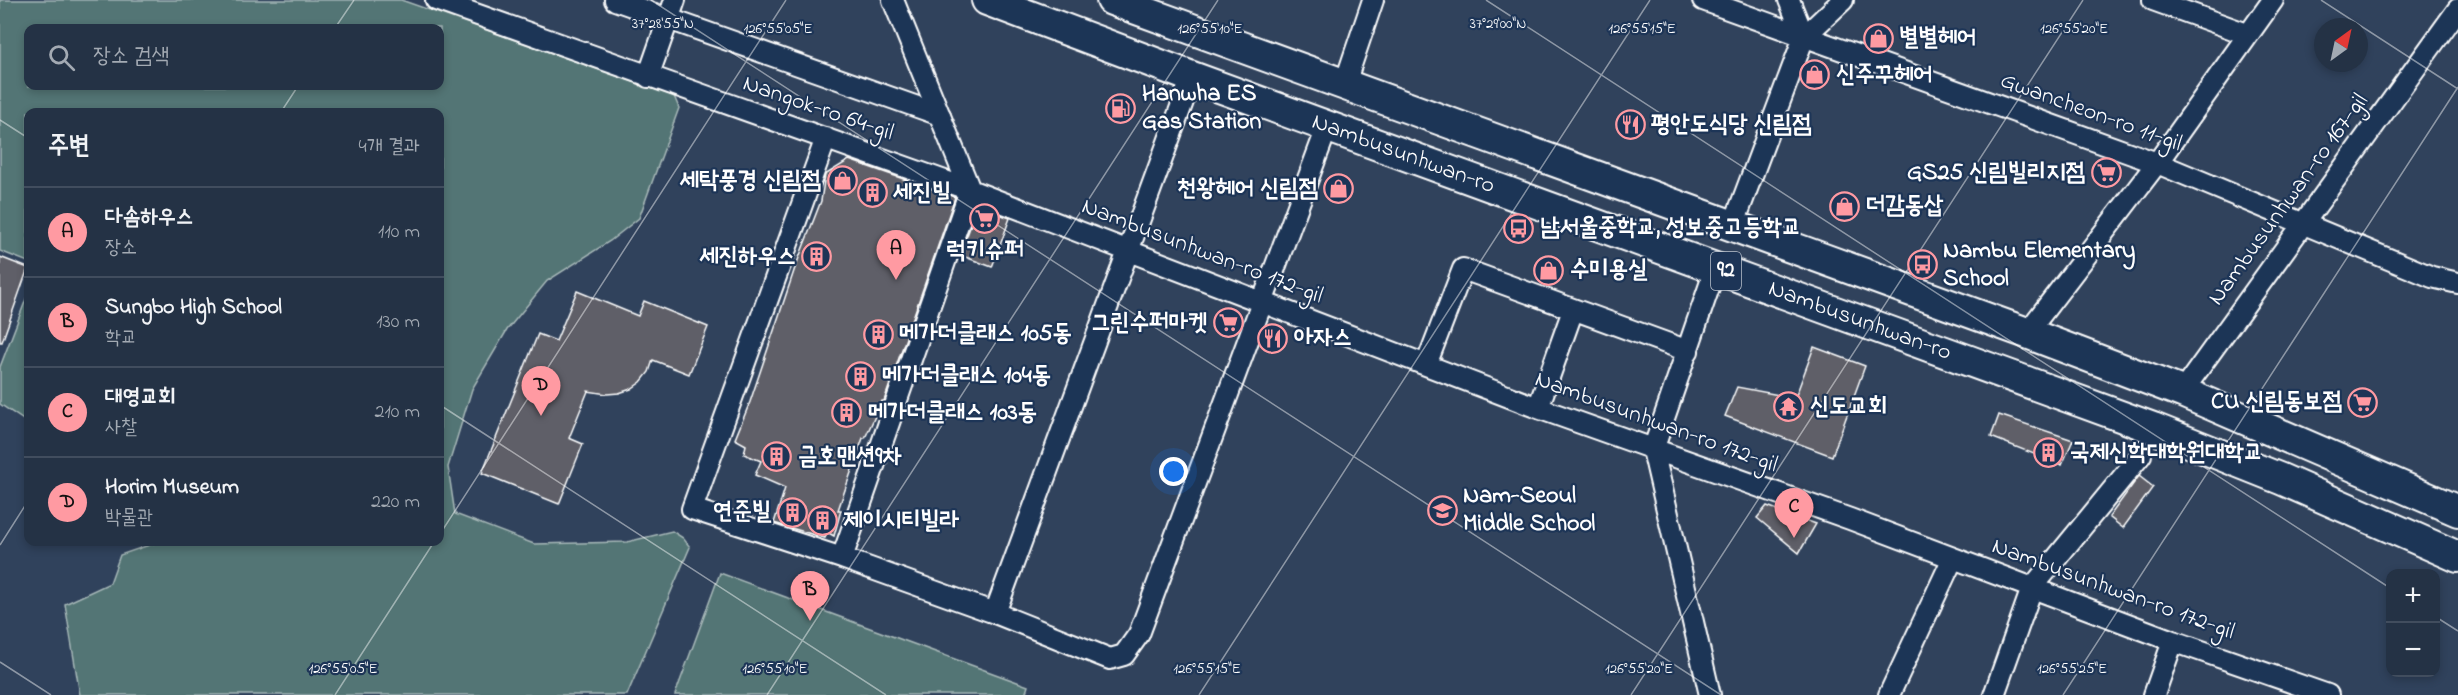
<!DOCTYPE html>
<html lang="ko">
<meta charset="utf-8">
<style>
body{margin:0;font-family:"Indie Flower","Poor Story",sans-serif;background:#2c3a4c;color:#f1f3f6}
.controls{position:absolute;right:18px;bottom:18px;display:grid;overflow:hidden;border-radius:12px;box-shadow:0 3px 9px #0003}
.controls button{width:54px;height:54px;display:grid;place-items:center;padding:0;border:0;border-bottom:2px solid #414d5e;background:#243245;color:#f1f3f6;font:30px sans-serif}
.compass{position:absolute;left:2314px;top:18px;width:54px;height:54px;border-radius:50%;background:#243245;box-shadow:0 3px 9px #0003;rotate:33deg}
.you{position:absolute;left:1174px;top:472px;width:21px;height:21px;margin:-15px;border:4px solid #fff;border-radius:50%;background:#1a73e8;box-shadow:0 0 0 9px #1a73e833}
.badge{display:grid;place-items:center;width:39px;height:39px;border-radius:50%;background:#ff9aa2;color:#111;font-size:20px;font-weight:700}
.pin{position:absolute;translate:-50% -50px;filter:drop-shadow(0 2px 3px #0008)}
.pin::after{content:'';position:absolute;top:32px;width:21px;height:18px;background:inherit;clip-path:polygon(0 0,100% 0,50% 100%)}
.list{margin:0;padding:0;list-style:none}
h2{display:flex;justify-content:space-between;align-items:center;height:78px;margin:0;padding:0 24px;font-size:26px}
h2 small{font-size:20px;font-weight:400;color:#a3aab3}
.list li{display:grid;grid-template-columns:39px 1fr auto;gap:18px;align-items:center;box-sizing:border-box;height:90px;padding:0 24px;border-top:2px solid #414d5e}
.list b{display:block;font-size:22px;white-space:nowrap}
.list p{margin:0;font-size:20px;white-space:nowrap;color:#a3aab3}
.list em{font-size:20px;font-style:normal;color:#a3aab3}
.icon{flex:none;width:33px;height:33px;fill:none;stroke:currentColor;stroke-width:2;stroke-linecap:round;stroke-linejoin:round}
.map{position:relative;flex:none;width:2458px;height:695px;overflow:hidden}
.search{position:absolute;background:#243245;box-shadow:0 3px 9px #0003;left:24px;top:24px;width:420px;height:66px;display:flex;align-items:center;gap:15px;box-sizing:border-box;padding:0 21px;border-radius:12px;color:#a3aab3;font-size:22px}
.panel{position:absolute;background:#243245;box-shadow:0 3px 9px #0003;left:24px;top:108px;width:420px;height:438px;border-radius:12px}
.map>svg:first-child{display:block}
</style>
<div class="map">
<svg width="2458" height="695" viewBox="0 0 2458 695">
<rect width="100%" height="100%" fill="#30425c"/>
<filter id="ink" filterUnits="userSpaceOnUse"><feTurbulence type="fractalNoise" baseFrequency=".0167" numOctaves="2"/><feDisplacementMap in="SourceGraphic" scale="12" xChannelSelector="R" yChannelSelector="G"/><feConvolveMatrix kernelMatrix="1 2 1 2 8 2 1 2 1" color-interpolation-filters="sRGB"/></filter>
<g filter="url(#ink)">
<!-- green -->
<path fill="#537474" stroke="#a9baba" stroke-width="1.5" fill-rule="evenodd" d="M0,0H401L674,96L679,108L639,218L610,241L547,281L507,330L472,389L448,467L455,514L534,544L627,542L672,531L683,538L690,547L627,695H80L65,604L110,583L120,555L158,542H440V112H28V262L0,251ZM28,28H440V86H28Z
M28,294V423L0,404V367Z
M720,573L1028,686L1025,695H675Z"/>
<!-- building -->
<path fill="#5e5f68" stroke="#fff" stroke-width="1.5" d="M849,160L955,197L884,401H882L865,438H863L838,510H841L834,536L827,532L825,538L774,523L785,488L755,475L761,461L744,454L746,445L735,439L750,402L795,268L821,201L825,175Z
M985,209L1010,218L992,267L960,255L973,219Z
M0,257L28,268L2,342H0Z
M577,291L638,316L644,301L708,327L689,374L653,360L649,372L641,382L631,389L619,393L607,394L588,391L569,438L583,444L559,504L482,473L538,334L556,341Z
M1814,347L1865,366L1832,456L1725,416L1737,387L1795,398Z
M1999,415L2073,440L2062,465L1991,437Z
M2139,476L2153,487L2123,528L2109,517Z
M1767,506L1816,524L1799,553L1757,518Z"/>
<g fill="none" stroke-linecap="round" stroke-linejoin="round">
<defs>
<path id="street" d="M436,0L970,190L1538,408L1850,519L2173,641L2328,695
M615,0L940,115
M1703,0L2157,163L2432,277L2458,283
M2153,0L2247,34
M1804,37L1843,0
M648,77L675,0
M1345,83L1373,0
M826,138L692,509L842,558L970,190L893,0
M1733,226L1804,37L1789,0
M2027,333L2157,163L2273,0
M1426,365L1463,269L1688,351
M2182,392L2458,9
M1538,408L1573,310
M842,558L995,613L1192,77
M995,613L1110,659L1124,655L1139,634L1328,125
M1710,695L1653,450L1716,267
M1889,695L1953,558
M1994,695L2032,588L2141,455
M2154,695L2173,641"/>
<g id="primary">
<path id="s1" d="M987,0L1192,77L2153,428L2281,479L2458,557"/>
<path d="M1112,0L2027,333L2182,392L2458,511"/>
</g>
</defs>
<!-- street casing -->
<use href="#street" stroke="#fff" stroke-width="24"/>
<!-- primary casing -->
<use href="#primary" stroke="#fff" stroke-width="34"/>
<!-- street -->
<use href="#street" stroke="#1d3557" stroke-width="20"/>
<!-- primary -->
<use href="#primary" stroke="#1d3557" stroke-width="30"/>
</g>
</g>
<!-- ticks -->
<path fill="none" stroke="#fff" stroke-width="1.5" stroke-opacity="0.45" d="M651,0L1721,695M1486,0L2390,588M2321,0L2458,89M335,28L354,0M281,112L298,86M0,120L28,138M440,405L886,695M440,534L786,0M0,545L28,501M2436,617L2458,631M0,662L51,695M335,695L434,542M767,695L1218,0M1199,695L1650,0M1631,695L2083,0M2063,695L2458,87"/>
<!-- icons -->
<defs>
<symbol id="shop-ring" viewBox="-11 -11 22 22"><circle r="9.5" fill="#1d3557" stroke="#ff9aa2" stroke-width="1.5"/><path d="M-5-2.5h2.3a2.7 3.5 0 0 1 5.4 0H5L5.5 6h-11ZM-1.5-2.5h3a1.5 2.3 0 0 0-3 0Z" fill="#ff9aa2"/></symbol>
<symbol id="fuel-ring" viewBox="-11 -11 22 22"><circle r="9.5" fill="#1d3557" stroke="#ff9aa2" stroke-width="1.5"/><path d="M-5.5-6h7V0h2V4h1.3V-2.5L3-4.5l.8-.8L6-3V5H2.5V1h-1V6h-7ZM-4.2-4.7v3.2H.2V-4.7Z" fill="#ff9aa2"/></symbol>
<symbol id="restaurant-ring" viewBox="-11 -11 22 22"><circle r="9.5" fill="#1d3557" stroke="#ff9aa2" stroke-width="1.5"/><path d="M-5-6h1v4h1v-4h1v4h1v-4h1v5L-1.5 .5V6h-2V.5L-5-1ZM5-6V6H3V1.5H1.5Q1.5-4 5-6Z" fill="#ff9aa2"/></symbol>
<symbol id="supermarket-ring" viewBox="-11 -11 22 22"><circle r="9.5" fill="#1d3557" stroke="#ff9aa2" stroke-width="1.5"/><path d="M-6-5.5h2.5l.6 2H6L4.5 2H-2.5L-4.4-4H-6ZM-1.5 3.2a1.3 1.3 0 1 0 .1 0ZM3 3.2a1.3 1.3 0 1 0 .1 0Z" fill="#ff9aa2"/></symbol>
<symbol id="building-ring" viewBox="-11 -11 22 22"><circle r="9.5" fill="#1d3557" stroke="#ff9aa2" stroke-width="1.5"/><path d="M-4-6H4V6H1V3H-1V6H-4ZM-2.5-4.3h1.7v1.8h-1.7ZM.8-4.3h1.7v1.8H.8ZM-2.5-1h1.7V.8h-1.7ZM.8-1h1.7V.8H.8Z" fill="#ff9aa2"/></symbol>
<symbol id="bus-ring" viewBox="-11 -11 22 22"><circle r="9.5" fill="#1d3557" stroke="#ff9aa2" stroke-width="1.5"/><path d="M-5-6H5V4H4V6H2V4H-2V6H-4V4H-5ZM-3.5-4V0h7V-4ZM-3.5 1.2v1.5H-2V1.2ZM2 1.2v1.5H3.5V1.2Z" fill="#ff9aa2"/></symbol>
<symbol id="temple-ring" viewBox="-11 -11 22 22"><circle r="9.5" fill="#1d3557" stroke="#ff9aa2" stroke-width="1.5"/><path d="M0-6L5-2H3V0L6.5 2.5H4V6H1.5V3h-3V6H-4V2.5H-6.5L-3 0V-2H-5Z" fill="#ff9aa2"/></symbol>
<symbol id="school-ring" viewBox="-11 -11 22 22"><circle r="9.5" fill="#1d3557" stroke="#ff9aa2" stroke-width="1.5"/><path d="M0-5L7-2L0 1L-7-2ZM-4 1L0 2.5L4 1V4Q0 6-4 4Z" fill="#ff9aa2"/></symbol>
</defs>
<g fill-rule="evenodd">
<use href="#shop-ring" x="1862" y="22" width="33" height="33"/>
<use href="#shop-ring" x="1798" y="58" width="33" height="33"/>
<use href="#fuel-ring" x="1104" y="92" width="33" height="33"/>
<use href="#restaurant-ring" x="1614" y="108" width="33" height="33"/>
<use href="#supermarket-ring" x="2090" y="156" width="33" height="33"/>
<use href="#shop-ring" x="826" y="164" width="33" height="33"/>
<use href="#shop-ring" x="1322" y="172" width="33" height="33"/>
<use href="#building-ring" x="856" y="176" width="33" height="33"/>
<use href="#shop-ring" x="1828" y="190" width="33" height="33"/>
<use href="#supermarket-ring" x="968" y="202" width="33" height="33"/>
<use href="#bus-ring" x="1502" y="212" width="33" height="33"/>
<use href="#building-ring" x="800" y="240" width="33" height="33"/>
<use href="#bus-ring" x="1906" y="248" width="33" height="33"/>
<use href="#shop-ring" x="1532" y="254" width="33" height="33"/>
<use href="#supermarket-ring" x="1212" y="306" width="33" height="33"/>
<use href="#building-ring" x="862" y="318" width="33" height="33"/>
<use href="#restaurant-ring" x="1256" y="322" width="33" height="33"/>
<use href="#building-ring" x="844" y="360" width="33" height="33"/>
<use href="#supermarket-ring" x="2346" y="386" width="33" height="33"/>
<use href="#temple-ring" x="1772" y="390" width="33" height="33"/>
<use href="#building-ring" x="830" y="396" width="33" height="33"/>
<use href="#building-ring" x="2032" y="436" width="33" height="33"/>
<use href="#building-ring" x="760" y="440" width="33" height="33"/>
<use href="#school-ring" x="1426" y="494" width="33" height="33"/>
<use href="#building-ring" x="776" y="496" width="33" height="33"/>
<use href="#building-ring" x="806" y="504" width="33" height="33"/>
</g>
<g text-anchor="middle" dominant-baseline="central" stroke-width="4.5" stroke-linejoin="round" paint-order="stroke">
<!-- shield labels -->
<rect fill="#1d3557" stroke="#bbc2cd" stroke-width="1.5" x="1711" y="252" width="30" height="38" rx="4.5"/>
<g font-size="22" font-weight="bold" fill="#fff">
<text x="1726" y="271">92</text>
</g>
<!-- poi labels -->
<g font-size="24" font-weight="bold" fill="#fff" stroke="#1d3557" text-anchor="start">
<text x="1899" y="38">별별헤어</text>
<text x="1836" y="75">신주꾸헤어</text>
<text x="1142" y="94">Hanwha ES<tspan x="1142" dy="28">Gas Station</tspan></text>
<text x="1651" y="125">평안도식당 신림점</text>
<text x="2085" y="173" text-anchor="end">GS25 신림빌리지점</text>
<text x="821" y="181" text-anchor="end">세탁풍경 신림점</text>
<text x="1318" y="189" text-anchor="end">천왕헤어 신림점</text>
<text x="893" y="193">세진빌</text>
<text x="1866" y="206">더감동삽</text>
<text x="1540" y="228">남서울중학교, 성보중고등학교</text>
<text x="985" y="251" text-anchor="middle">럭키슈퍼</text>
<text x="1943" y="251">Nambu Elementary<tspan x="1943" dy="28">School</tspan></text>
<text x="796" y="257" text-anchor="end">세진하우스</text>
<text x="1570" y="270">수미용실</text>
<text x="1207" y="323" text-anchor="end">그린수퍼마켓</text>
<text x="899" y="334">메가더클래스 105동</text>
<text x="1294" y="338">아자스</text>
<text x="882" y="376">메가더클래스 104동</text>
<text x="2342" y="402" text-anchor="end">CU 신림동보점</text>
<text x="1810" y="407">신도교회</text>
<text x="868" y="413">메가더클래스 103동</text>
<text x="2070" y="453">국제신학대학원대학교</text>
<text x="798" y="457">금호맨션9차</text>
<text x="1463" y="496">Nam-Seoul<tspan x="1463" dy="28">Middle School</tspan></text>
<text x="771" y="512" text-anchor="end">연준빌</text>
<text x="843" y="521">제이시티빌라</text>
</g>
<!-- street labels -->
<g font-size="24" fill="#fff" stroke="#1d3557">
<text transform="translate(818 109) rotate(19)">Nangok-ro 64-gil</text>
<text transform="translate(2091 113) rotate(20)">Gwancheon-ro 11-gil</text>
<text stroke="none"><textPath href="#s1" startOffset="444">Nambusunhwan-ro</textPath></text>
<text transform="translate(2289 200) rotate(-54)">Nambusunhwan-ro 167-gil</text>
<text transform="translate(1202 252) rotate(21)">Nambusunhwan-ro 172-gil</text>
<text stroke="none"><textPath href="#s1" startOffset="930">Nambusunhwan-ro</textPath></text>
<text transform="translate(1656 423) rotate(20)">Nambusunhwan-ro 172-gil</text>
<text transform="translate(2113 590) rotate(20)">Nambusunhwan-ro 172-gil</text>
</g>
</g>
<g font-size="15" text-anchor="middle" fill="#fff" stroke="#1d3557" stroke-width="4.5" stroke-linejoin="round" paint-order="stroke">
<text x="663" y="28">37°28'55"N</text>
<text x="1498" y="28">37°29'00"N</text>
<text x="1642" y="33">126°55'15"E</text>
<text x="2074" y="33">126°55'20"E</text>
<text x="778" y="33">126°55'05"E</text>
<text x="1210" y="33">126°55'10"E</text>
<text x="343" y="673">126°55'05"E</text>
<text x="775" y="673">126°55'10"E</text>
<text x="1207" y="673">126°55'15"E</text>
<text x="1639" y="673">126°55'20"E</text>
<text x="2072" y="673">126°55'25"E</text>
</g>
</svg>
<div class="controls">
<button>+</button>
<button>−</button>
</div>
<svg class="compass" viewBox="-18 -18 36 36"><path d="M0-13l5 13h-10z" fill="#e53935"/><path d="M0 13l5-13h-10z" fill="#a3aab3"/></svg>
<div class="you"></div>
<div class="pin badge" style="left:896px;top:280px">A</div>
<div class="pin badge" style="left:810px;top:621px">B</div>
<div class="pin badge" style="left:1794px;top:538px">C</div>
<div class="pin badge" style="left:541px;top:416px">D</div>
<div class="search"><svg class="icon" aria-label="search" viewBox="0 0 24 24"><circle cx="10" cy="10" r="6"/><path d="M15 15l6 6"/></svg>장소 검색</div>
<section class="panel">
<h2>주변<small>4개 결과</small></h2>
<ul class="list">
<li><span class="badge">A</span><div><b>다솜하우스</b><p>장소</p></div><em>110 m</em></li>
<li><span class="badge">B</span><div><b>Sungbo High School</b><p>학교</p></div><em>130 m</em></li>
<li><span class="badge">C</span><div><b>대영교회</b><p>사찰</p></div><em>210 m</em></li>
<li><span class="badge">D</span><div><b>Horim Museum</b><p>박물관</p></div><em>220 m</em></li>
</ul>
</section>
</div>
